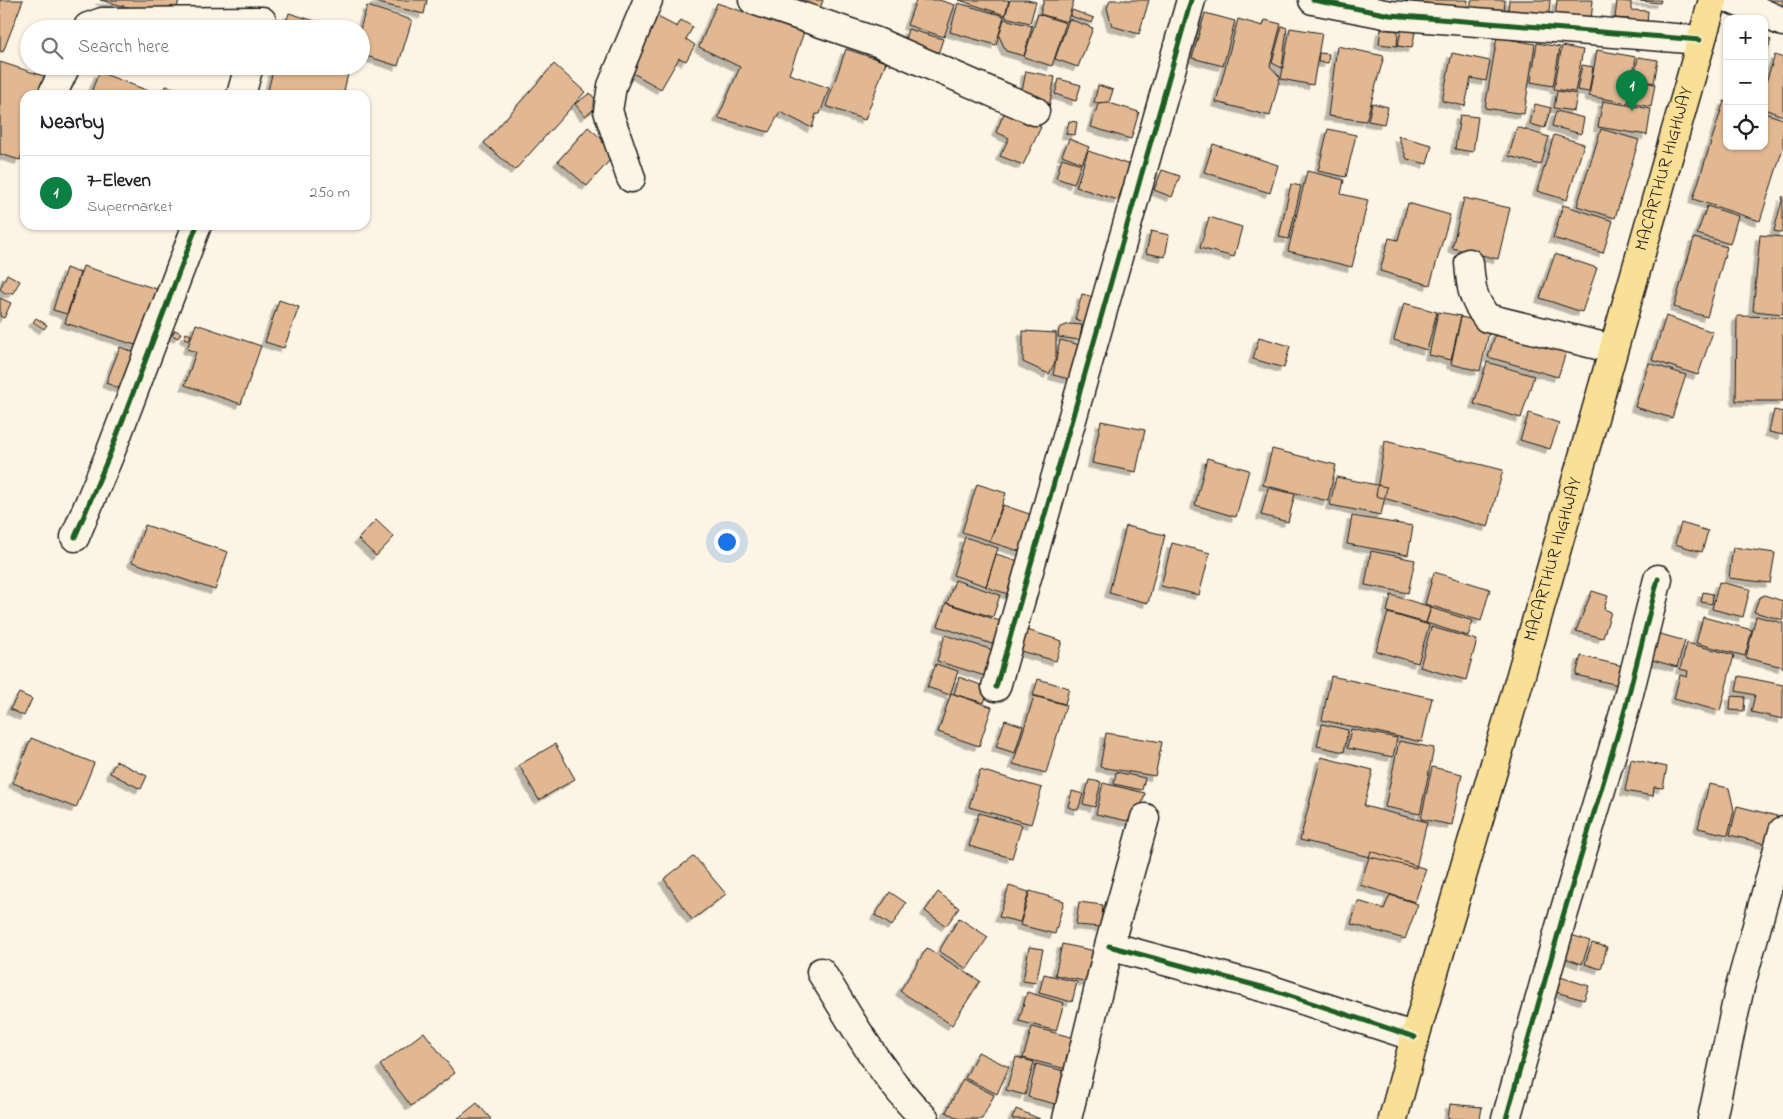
<!DOCTYPE html>
<meta charset="utf-8">
<style>
body{margin:0;font-family:"Indie Flower",sans-serif;background:#f2f2f2;color:#202124}
.controls{position:absolute;right:15px;top:15px;display:grid;overflow:hidden;border-radius:10px;box-shadow:0 1px 4px #0004}
.controls button{width:45px;height:45px;display:grid;place-items:center;padding:0;border:0;border-bottom:1px solid #e0e0e0;background:#fff;color:#202124;font:25px sans-serif}
.you{position:absolute;left:726px;top:541px;width:18px;height:18px;margin:-12px;border:4px solid #fff;border-radius:50%;background:#1a73e8;box-shadow:0 0 0 8px #1a73e833}
.badge{display:grid;place-items:center;width:32px;height:32px;border-radius:50%;background:#0b8043;color:#fff;font-size:16px;font-weight:700}
.pin{position:absolute;translate:-50% -41px;filter:drop-shadow(0 1px 2px #0008)}
.pin::after{content:'';position:absolute;top:26px;width:18px;height:15px;background:inherit;clip-path:polygon(0 0,100% 0,50% 100%)}
.list{margin:0;padding:0;list-style:none}
h2{display:flex;justify-content:space-between;align-items:center;height:65px;margin:0;padding:0 20px;font-size:21px}
h2 small{font-size:16px;font-weight:400;color:#757577}
.list li{display:grid;grid-template-columns:32px 1fr auto;gap:15px;align-items:center;box-sizing:border-box;height:75px;padding:0 20px;border-top:1px solid #e0e0e0}
.list b{display:block;font-size:19px;white-space:nowrap}
.list p{margin:0;font-size:16px;white-space:nowrap;color:#757577}
.list em{font-size:16px;font-style:normal;color:#757577}
.icon{flex:none;width:28px;height:28px;fill:none;stroke:currentColor;stroke-width:2;stroke-linecap:round;stroke-linejoin:round}
.map{position:relative;flex:none;width:1783px;height:1119px;overflow:hidden}
.search{position:absolute;background:#fff;box-shadow:0 1px 4px #0004;left:20px;top:20px;width:350px;height:55px;display:flex;align-items:center;gap:12px;box-sizing:border-box;padding:0 18px;border-radius:28px;color:#757577;font-size:19px}
.panel{position:absolute;background:#fff;box-shadow:0 1px 4px #0004;left:20px;top:90px;width:350px;height:140px;border-radius:15px}
.map>svg:first-child{display:block}
</style>
<div class="map">
<svg width="1783" height="1119" viewBox="0 0 1783 1119">
<defs>
<filter id="shadow"><feDropShadow dx="-4.5" dy="4.5" stdDeviation="0" flood-color="#0004"/></filter>
</defs>
<rect width="100%" height="100%" fill="#fcf5e5"/>
<filter id="ink" filterUnits="userSpaceOnUse"><feTurbulence type="fractalNoise" baseFrequency=".02" numOctaves="2"/><feDisplacementMap in="SourceGraphic" scale="10" xChannelSelector="R" yChannelSelector="G"/><feConvolveMatrix kernelMatrix="1 2 1 2 8 2 1 2 1" color-interpolation-filters="sRGB"/></filter>
<g filter="url(#ink)">
<!-- building -->
<path fill="#e1b891" stroke="#1c1c1c" filter="url(#shadow)" d="M0,0H23L3,52L0,51Z
M100,0H179L174,19Z
M375,0H427L424,14L374,2Z
M791,0H823L819,12Z
M916,0H939L955,5L944,37L907,25Z
M959,0H1009L1005,15Z
M1010,0H1027L1036,2L1030,23L1005,17Z
M1044,0H1074L1067,22L1040,14Z
M1110,0H1149L1139,34L1112,26L1107,8Z
M1404,0H1468L1467,9Z
M1471,0H1505L1504,12L1471,10Z
M1509,0H1550L1549,14L1508,11Z
M1557,0H1593L1591,21L1555,19Z
M1629,0H1661L1660,3Z
M1754,0H1783V15Z
M1617,1L1631,2V10L1648,11L1647,24L1629,23V19L1615,18Z
M717,3L804,32L789,74L829,88L820,114H816L812,128L780,112L769,132L718,118L740,67L699,47Z
M958,3L1004,16L996,45L950,32Z
M367,6L412,20L398,66L366,56L361,61L360,29Z
M1072,10L1094,18L1092,23L1070,16Z
M289,13L341,29H284Z
M1205,13L1235,21L1223,66L1192,58Z
M1038,14L1066,23L1052,66L1024,57Z
M654,15L677,27L681,20L693,27L686,39L695,45L686,61L679,58L661,89L624,68Z
M1004,19L1032,26L1024,56L1006,51L999,36Z
M1069,19L1093,28L1078,67L1055,59Z
M1238,19L1263,26L1265,20L1281,24L1270,66L1280,77L1270,116L1216,102Z
M1282,26L1287,28L1282,68L1272,63Z
M1290,28L1322,33L1313,85L1281,79Z
M908,29L943,39L937,57L903,46Z
M1381,29L1398,31L1397,46L1379,44Z
M1401,30L1415,32L1412,48L1398,46Z
M1497,37L1535,44L1524,114L1485,108Z
M1764,38L1771,40L1764,60Z
M1537,43L1560,47L1553,86L1531,82Z
M1337,46L1384,56L1366,121L1328,116Z
M1562,46L1583,50L1575,92L1554,89Z
M846,49L886,62L865,120L826,106Z
M1597,50L1636,57L1628,103L1589,96Z
M1319,53L1329,54L1328,63L1318,62Z
M1452,53L1490,61L1486,81L1471,78L1465,106L1442,101Z
M1775,55L1783,58V116L1764,109V88Z
M1638,57L1658,60L1654,83L1634,79Z
M0,62L47,77L41,95H25V144L20,160L0,154Z
M554,64L585,92L515,170L484,143Z
M1582,65L1593,67L1589,92L1577,90Z
M274,66H319L348,74L343,95H267Z
M1026,71L1055,77L1049,107L1020,101Z
M99,72L154,93V95H90Z
M1059,79L1081,85L1076,101L1055,94Z
M1634,80L1655,84L1651,107L1630,103Z
M1098,85L1113,90L1109,102L1094,103Z
M166,86L202,95H163Z
M1557,91L1577,94L1574,111L1554,108Z
M590,93L600,105L585,116L575,104Z
M1603,101L1651,109L1647,135L1598,127Z
M1724,101H1727V146H1764V113L1783,119V148L1760,221L1693,199Z
M1109,103L1139,112L1131,139L1091,127L1098,104Z
M1372,103L1388,107L1384,124L1368,121Z
M1535,104L1551,108L1545,128L1530,124Z
M1005,111L1041,127L1023,165L1000,156L1009,138L996,132Z
M1556,111L1584,118L1581,134L1552,126Z
M1460,115L1478,117L1473,152L1455,149Z
M1069,121L1077,122L1075,135L1066,134Z
M588,127L617,152L587,186L558,161Z
M1517,127L1549,137L1541,165L1509,156Z
M1328,129L1356,135L1346,177L1318,171Z
M1601,129L1639,140L1615,218L1577,206Z
M1554,135L1584,144L1567,200L1537,191Z
M1398,136L1432,145L1427,164L1407,159Z
M1069,139L1089,147L1082,163L1062,155Z
M1213,144L1278,165L1270,193L1204,172Z
M1088,151L1130,165L1118,200L1076,187Z
M1062,158L1081,164L1074,184L1056,178Z
M1162,170L1180,176L1172,197L1154,190Z
M1307,171L1344,180L1341,194L1368,200L1352,267L1288,251Z
M1291,184L1301,186L1289,239L1279,237Z
M1783,196V233L1774,231Z
M1464,198L1510,208L1498,259L1452,248Z
M1408,203L1450,215L1430,285L1380,271L1389,238L1398,240Z
M1563,205L1613,221L1603,253L1553,238Z
M1707,206L1738,216L1730,244L1697,234Z
M1209,217L1242,227L1234,257L1200,248Z
M1151,231L1169,235L1165,257L1146,253Z
M1760,235L1783,237V314L1753,311Z
M1694,238L1727,247L1707,317L1674,307Z
M1555,254L1597,268L1582,312L1540,298Z
M83,266L163,291L145,348L65,323Z
M66,268L80,273L67,314L53,310Z
M7,274L20,281L13,293H5L0,289Z
M1082,294L1101,299L1092,325L1075,319Z
M0,298L11,303L4,318L0,316Z
M279,300L299,307L284,348L265,342Z
M1404,303L1437,312L1427,350L1394,340Z
M1438,312L1461,316L1451,360L1429,355Z
M1666,316L1713,332L1698,375L1652,360Z
M1737,316L1783,317V401H1736Z
M1461,317L1491,324L1480,371L1451,364Z
M36,318L47,325L44,329L33,322Z
M196,324L261,346L241,404L185,385L196,352L187,349Z
M1069,324L1082,325L1080,340L1058,337L1059,328Z
M1497,329L1567,349L1558,377L1488,357Z
M175,330L181,333L178,338L172,335Z
M1023,331L1056,333V360L1049,374L1023,362Z
M186,333L191,335L189,340L184,338Z
M1259,337L1290,346L1284,368L1253,359Z
M1060,340L1080,345L1082,363L1069,379L1053,375Z
M120,347L146,357L132,393L106,383Z
M1487,362L1534,376L1521,418L1474,404Z
M1649,363L1686,375L1672,418L1635,407Z
M1774,410L1783,412V435L1769,432Z
M1529,413L1559,423L1550,449L1520,440Z
M1101,421L1145,430L1136,472L1092,463Z
M1385,441L1503,470L1488,527L1376,496Z
M1272,449L1336,465L1328,501L1263,485Z
M1207,458L1249,470L1236,517L1195,505Z
M1336,477L1387,487L1381,515L1330,505Z
M977,484L1006,493L990,541L962,532Z
M1268,488L1295,494L1288,522L1261,515Z
M1003,505L1041,518L1029,554L990,542Z
M1352,516L1413,526L1408,555L1347,544Z
M376,520L394,537L376,556L358,539Z
M1681,523L1708,531L1702,552L1675,544Z
M145,525L228,552L215,590L132,562Z
M1126,526L1165,535L1148,603L1109,593Z
M965,537L998,548L986,586L953,575Z
M1172,543L1210,553L1199,595L1161,586Z
M1733,547L1775,553L1770,583L1729,578Z
M1371,551L1415,560L1408,593L1365,585Z
M996,554L1025,563L1014,596L986,587Z
M1434,572L1490,589L1481,621L1425,604Z
M955,580L1000,595L993,617L947,603Z
M1719,582L1750,589L1743,617L1712,609Z
M1592,591L1608,596L1604,609L1611,612L1603,638L1576,631Z
M1703,592L1713,594L1712,604L1701,602Z
M1391,595L1431,607L1426,623L1387,612Z
M1764,595L1783,601V620L1754,612L1759,598Z
M946,603L1003,622L995,645L938,626Z
M1431,608L1473,621L1468,636L1426,623Z
M1388,613L1429,625L1418,663L1376,651Z
M1756,616L1783,623V667L1746,658Z
M1703,617L1752,630L1745,656L1696,643Z
M1431,627L1477,640L1466,680L1420,667Z
M1024,629L1062,641L1056,661L1017,650Z
M1657,633L1685,641L1677,667L1649,659Z
M945,635L993,650L985,676L937,661Z
M1687,643L1734,655L1720,711L1674,699L1680,675L1687,677L1688,671L1680,669Z
M1581,656L1623,666L1618,685L1576,675Z
M936,664L958,671L950,695L927,687Z
M1331,676L1432,698L1422,742L1322,720Z
M1739,676L1783,685V719L1751,712L1755,695L1736,691Z
M959,677L989,688L984,703L954,694Z
M1038,679L1069,688L1065,704L1033,695Z
M19,693L32,699L24,716L10,709Z
M951,693L992,707L979,746L938,732Z
M1034,696L1066,705L1046,773L1013,764Z
M1731,696L1745,697L1744,711L1730,710Z
M1005,720L1023,726L1015,753L996,747Z
M1322,724L1348,730L1344,752L1317,746Z
M1351,729L1397,738L1393,757L1347,748Z
M1106,733L1162,742L1155,776L1100,767Z
M31,738L94,763L76,808L13,783Z
M1399,741L1434,748L1420,814L1385,807Z
M555,744L575,779L539,800L519,765Z
M1321,757L1373,770L1364,806L1427,822L1416,868L1300,840Z
M1631,759L1667,767L1663,788L1654,787L1653,796L1625,791Z
M116,761L147,776L141,789L110,773Z
M1432,767L1462,774L1452,825L1421,819Z
M980,770L1042,788L1031,824L969,807Z
M1116,772L1145,778L1142,790L1114,784Z
M1089,780L1101,782L1095,807L1083,804Z
M1103,783L1145,793L1137,823L1096,814Z
M1709,784L1729,788L1734,810L1728,835L1698,828Z
M1072,791L1083,794L1078,810L1068,807Z
M1737,806L1777,816L1770,845L1730,835Z
M979,813L1022,825L1012,858L969,846Z
M1371,851L1426,869L1415,902L1360,885Z
M694,856L726,894L692,920L664,879Z
M1009,886L1029,892L1020,922L999,917Z
M1030,891L1064,901L1055,934L1020,925Z
M890,892L906,903L892,926L875,915Z
M938,892L959,908L946,926L925,911Z
M1390,895L1418,904L1405,939L1351,924L1358,901L1384,909Z
M1079,902L1103,905L1101,927L1076,925Z
M959,918L988,937L967,969L939,951Z
M1571,935L1590,941L1582,964L1562,957Z
M1592,943L1607,947L1601,969L1585,964Z
M1062,944L1100,952L1093,983L1055,975Z
M1029,947L1043,949L1036,983L1023,981Z
M927,948L980,981L952,1025L900,991Z
M1044,974L1077,982L1072,1002L1039,993Z
M1557,976L1589,986L1584,1000L1552,991Z
M1027,992L1064,1003L1056,1031L1019,1021Z
M1032,1027L1079,1039L1070,1070L1023,1058Z
M424,1032L455,1073L411,1106L380,1065Z
M978,1052L1009,1067L997,1094L965,1078Z
M1016,1057L1034,1062L1025,1095L1006,1090Z
M1036,1064L1072,1073L1063,1106L1028,1097Z
M963,1079L994,1095L982,1119H960L946,1112Z
M477,1103L491,1119H457Z
M1450,1104L1482,1107L1480,1119H1448Z
M1016,1109L1040,1119H1012Z"/>
<g fill="none" stroke-linecap="round" stroke-linejoin="round">
<defs>
<path id="street" d="M753,0L877,42L1035,111
M1733,0L1783,22
M87,29L88,27L102,22L262,21
M52,95L66,66
M241,95L249,66
M631,178L608,111L612,86L648,0
M1469,263C1471,287 1472,299 1487,318L1613,349
M75,537L109,456L197,225
M996,687L1191,0
M1109,946L1269,989L1415,1037
M821,972C853,1023 882,1077 925,1119
M1067,1119L1109,946L1145,818
M1506,1119L1563,916L1624,713L1658,579
M1712,1119L1739,991L1783,831"/>
<path id="secondary" d="M1313,0L1390,15L1700,40"/>
<g id="highway">
<path id="s1" d="M1393,1119L1415,1037L1516,692L1713,0"/>
</g>
</defs>
<!-- street casing -->
<use href="#street" stroke="#1c1c1c" stroke-width="31"/>
<!-- secondary casing -->
<use href="#secondary" stroke="#1c1c1c" stroke-width="31"/>
<!-- highway casing -->
<use href="#highway" stroke="#1c1c1c" stroke-width="31"/>
<!-- street -->
<use href="#street" stroke="#fcf5e5" stroke-width="28"/>
<!-- secondary -->
<use href="#secondary" stroke="#fcf5e5" stroke-width="28"/>
<!-- highway -->
<use href="#highway" stroke="#fadf96" stroke-width="28"/>
<defs>
<path id="cycleway" d="M1313,0L1390,15L1700,40
M75,537L109,456L197,225
M996,687L1191,0
M1109,946L1269,989L1415,1037
M1506,1119L1563,916L1624,713L1658,579"/>
</defs>
<!-- cycleway casing -->
<use href="#cycleway" stroke="#fcf5e5" stroke-width="8"/>
<!-- cycleway -->
<use href="#cycleway" stroke="#1b5e20" stroke-width="5"/>
</g>
</g>
<g text-anchor="middle" dominant-baseline="central" stroke-width="4" stroke-linejoin="round" paint-order="stroke">
<!-- street labels -->
<g font-size="18" fill="#1c1c1c" stroke="#fcf5e5">
<text stroke="none"><textPath href="#s1" startOffset="988">MACARTHUR HIGHWAY</textPath></text>
<text stroke="none"><textPath href="#s1" startOffset="582">MACARTHUR HIGHWAY</textPath></text>
</g>
</g>
</svg>
<div class="controls">
<button>+</button>
<button>−</button>
<button><svg class="icon" aria-label="locate" viewBox="0 0 24 24"><circle cx="12" cy="12" r="6"/><path d="M12 2v4M12 18v4M2 12h4M18 12h4"/></svg></button>
</div>
<div class="you"></div>
<div class="pin badge" style="left:1632px;top:111px">1</div>
<div class="search"><svg class="icon" aria-label="search" viewBox="0 0 24 24"><circle cx="10" cy="10" r="6"/><path d="M15 15l6 6"/></svg>Search here</div>
<section class="panel">
<h2>Nearby<small></small></h2>
<ul class="list">
<li><span class="badge">1</span><div><b>7-Eleven</b><p>Supermarket</p></div><em>250 m</em></li>
</ul>
</section>
</div>
